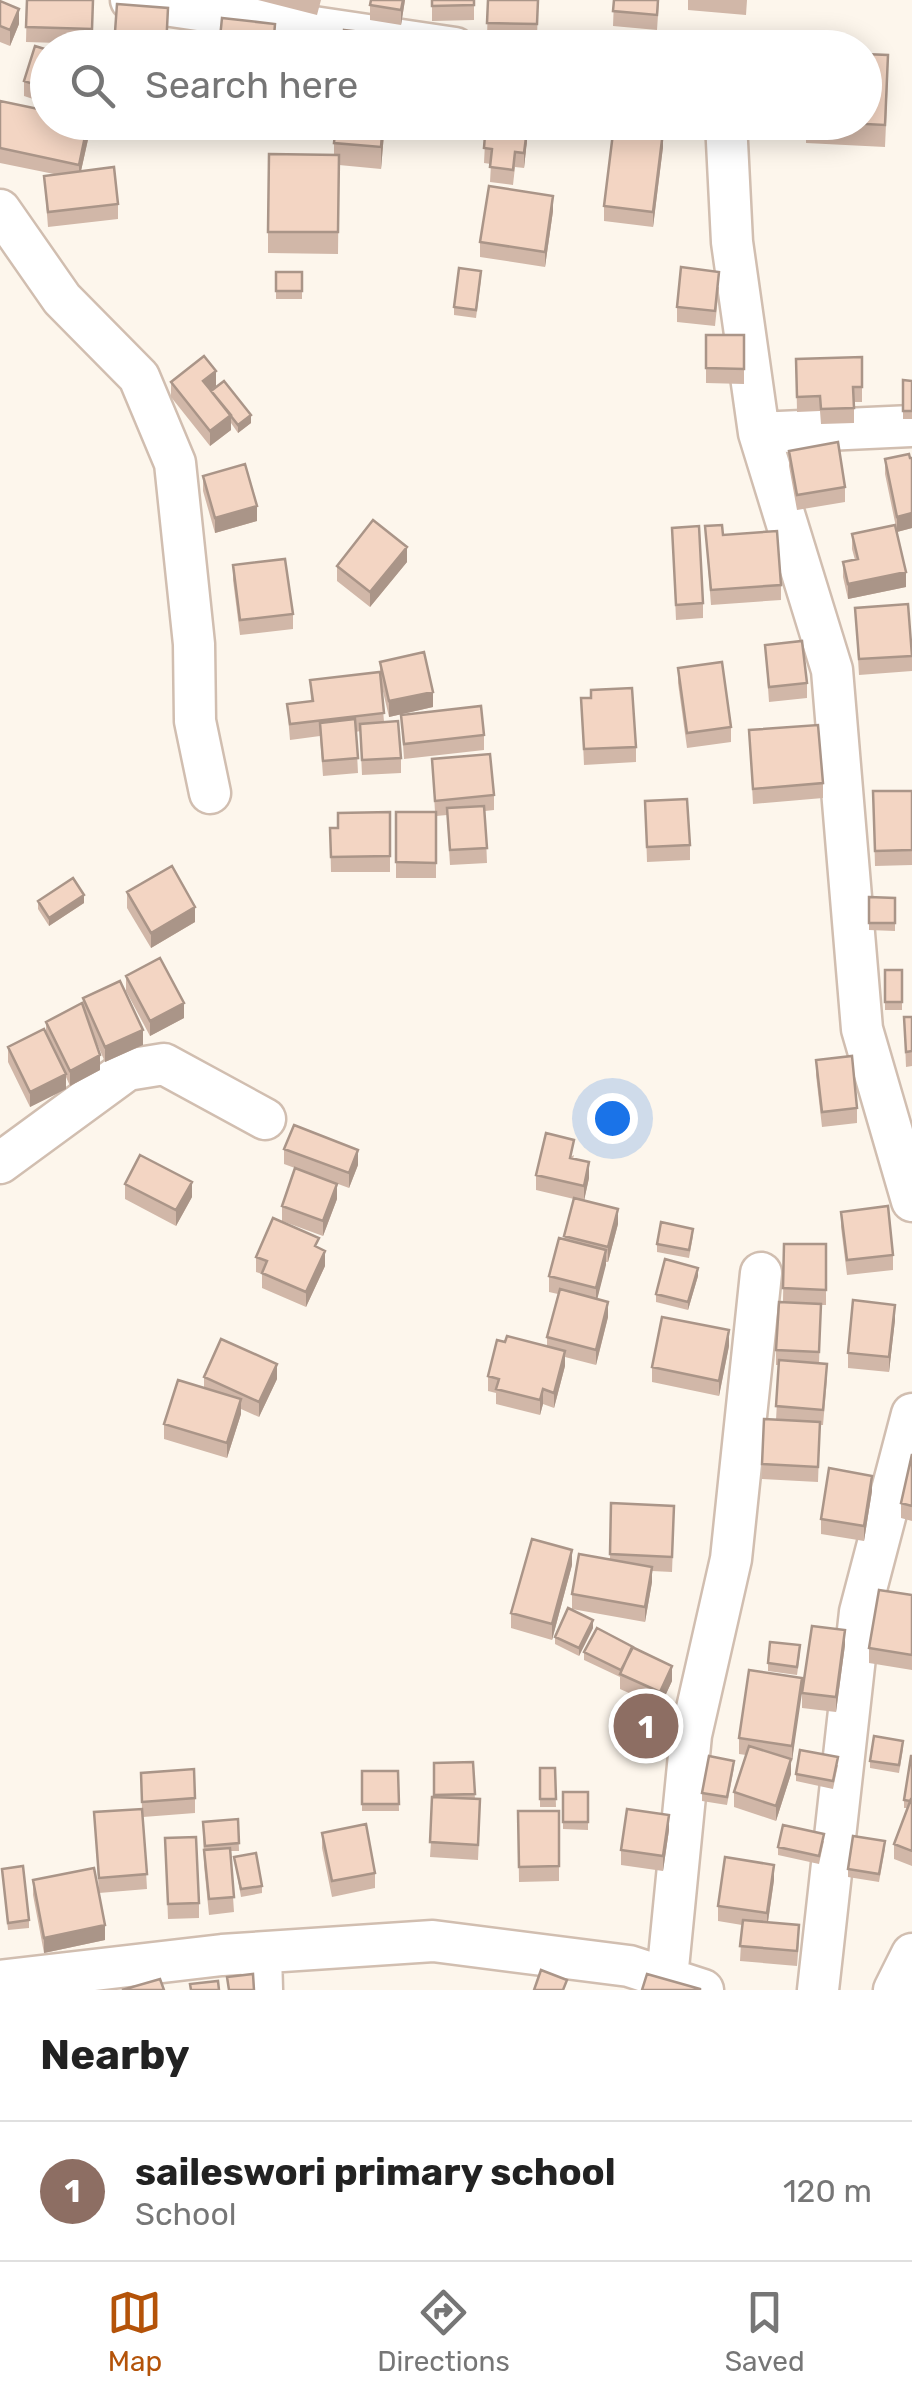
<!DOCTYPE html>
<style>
body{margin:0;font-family:Rubik,sans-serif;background:#f2f2f2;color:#222}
.you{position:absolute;left:612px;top:1118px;width:35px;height:35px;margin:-25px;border:8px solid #fff;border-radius:50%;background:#1a73e8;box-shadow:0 0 0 15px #1a73e833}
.badge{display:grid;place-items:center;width:65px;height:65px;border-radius:50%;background:#b45309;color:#fff;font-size:32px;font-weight:700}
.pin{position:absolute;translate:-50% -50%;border:5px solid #fff;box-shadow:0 2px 10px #0006}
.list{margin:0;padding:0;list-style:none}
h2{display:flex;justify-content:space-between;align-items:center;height:130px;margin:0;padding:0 40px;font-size:42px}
h2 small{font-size:32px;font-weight:400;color:#767676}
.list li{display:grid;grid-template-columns:65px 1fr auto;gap:30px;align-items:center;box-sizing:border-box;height:140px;padding:0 40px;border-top:2px solid #e0e0e0}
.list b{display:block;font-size:38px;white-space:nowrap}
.list p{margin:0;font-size:32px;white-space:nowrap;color:#767676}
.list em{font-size:32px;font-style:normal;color:#767676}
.icon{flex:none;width:55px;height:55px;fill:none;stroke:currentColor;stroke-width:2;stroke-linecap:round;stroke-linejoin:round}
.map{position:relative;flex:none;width:912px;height:1990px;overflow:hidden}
.search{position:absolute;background:#fff;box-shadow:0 5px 25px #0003;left:30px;right:30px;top:30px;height:110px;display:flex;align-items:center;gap:25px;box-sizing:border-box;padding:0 35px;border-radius:55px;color:#767676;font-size:38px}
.sheet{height:270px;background:#fff}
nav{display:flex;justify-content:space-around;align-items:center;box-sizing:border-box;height:140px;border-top:2px solid #e0e0e0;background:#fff;font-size:28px;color:#767676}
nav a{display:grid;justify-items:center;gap:5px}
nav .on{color:#b45309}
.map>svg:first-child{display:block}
</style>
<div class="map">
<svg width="912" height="1990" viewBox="0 0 912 1990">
<rect width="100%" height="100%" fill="#fdf6ec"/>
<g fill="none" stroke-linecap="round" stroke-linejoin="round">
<defs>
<path id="street" d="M131,0L455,48
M726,122L732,242L759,433L832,670L862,1029L912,1201
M0,210L62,299L139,377L175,463L194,644L195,721L210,793
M759,433L912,426
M0,1163L127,1070L164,1064L265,1119
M261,1953L262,1990
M667,1978L691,1735L731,1559L761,1273
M0,1981L222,1955L433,1941L629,1966L703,1990
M818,1990L860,1612L912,1414
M894,1990L912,1954"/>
</defs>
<!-- street casing -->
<use href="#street" stroke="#d1beb0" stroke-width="45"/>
<!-- street -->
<use href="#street" stroke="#fff" stroke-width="40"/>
</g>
<!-- wall -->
<path fill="#d1b7a8" d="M27,0H93L92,44L26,42Z
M258,0H321L317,15Z
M405,0L401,25L370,20V5Z
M432,0H474V20L432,21Z
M488,0H538L537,40L487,38Z
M614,0H659L657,30L613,26Z
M688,0H747L746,15L688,10Z
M0,1L19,24L10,46L0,42Z
M168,23L167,48L115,44V32Z
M48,50V104L24,96V81Z
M888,77L885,147L806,143V122H864Z
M0,101L89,135L81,171L118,204V219L48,227L44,176L54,174L0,163Z
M385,122L381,169L339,165L338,254L268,253V232L334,155V143Z
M486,122H529L524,168L515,167L513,185L490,182L491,164L484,163Z
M663,147L653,227L604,221V206Z
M553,211L545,267L480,257V242Z
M276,272H302V299H276Z
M481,279L476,318L454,315V307Z
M719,287L715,326L677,322V307Z
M706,335H744V384L706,383Z
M862,357V402H854V423L821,424L820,411L797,412L796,359Z
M903,380L912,381V419H903Z
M171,382L216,386L211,390L251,423L238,433L231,423V430L210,446L171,397Z
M789,451L845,487V502L797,510L789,466Z
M912,458V528L897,532L885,474V459Z
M203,476L257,521L215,533L203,491Z
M705,526L723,535L781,585V600L711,605Z
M672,528L703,603V618L676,620Z
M852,534L906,587L848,599L843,577V562L855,560L852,549Z
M407,562L370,607L337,581V566Z
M233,565L293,614V629L240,635L233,580Z
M855,608L912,656V671L859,675Z
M765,645L807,683V698L769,702Z
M380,662L433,707L389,717L381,683L384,722L401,758V773L362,775L360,731L356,732L358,773L323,776L320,736L290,740L287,704L311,701L310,680L380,672Z
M678,668L731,727V742L687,748L678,683Z
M581,698L636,747V762L584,765Z
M401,715L484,735V750L404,759Z
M749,730L823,783V798L753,804Z
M432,759L494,795V810L485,811L487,863L450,865L447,815L436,816V878H396V812H435Z
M873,791H912V865L875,866Z
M645,801L690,845V860L647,862Z
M390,812V872H331L330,828H338Z
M127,892L195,922L151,948L127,908Z
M869,897L895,898V931L869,930Z
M38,901L84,903L49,926L38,909Z
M885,970H902V1010H885Z
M126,976L184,1018L150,1036L126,991Z
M83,998L143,1045L105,1062L95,1039L100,1070L70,1086L66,1077V1089L30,1107L8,1062V1047L46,1033V1022L83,1005Z
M904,1017H912V1066L906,1067Z
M816,1060L857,1108V1123L822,1127L816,1075Z
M284,1149L358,1165L349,1188L284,1164Z
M574,1155L573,1159L589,1178L584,1200L618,1224L608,1262H606L597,1299L608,1317L596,1365L565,1357V1366L554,1408L543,1404L540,1415L496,1404V1393L488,1391V1376L505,1342L547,1346V1337L558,1294L549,1292V1276L564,1240L574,1199L536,1190V1175Z
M125,1184L192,1197L176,1226L125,1199Z
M337,1199L323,1236L282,1221V1206Z
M841,1212L893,1255V1270L847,1275L841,1227Z
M693,1236L689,1258L657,1252V1244Z
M784,1244H826V1305H821L819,1364L827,1379L823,1425H820L818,1482L762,1479V1464L776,1420L779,1365H776V1350L783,1302Z
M319,1248L325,1266L306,1307L262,1288V1274L256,1272V1257Z
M698,1276L688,1310L656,1302V1294Z
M895,1320L889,1372L848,1368V1353Z
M729,1346L719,1396L652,1382V1367Z
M204,1377L277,1379L259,1417L241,1409V1414L227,1458L164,1439V1424L204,1388Z
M912,1454V1521L901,1518V1503Z
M872,1491L864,1541L821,1534V1519Z
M611,1503L674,1521L672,1572L652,1571V1582L645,1622L572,1609V1594L610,1559Z
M572,1565L552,1640L511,1628V1613Z
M912,1595V1670L869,1663V1648Z
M593,1628L579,1656L555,1644V1637Z
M845,1645L836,1712L802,1708V1693Z
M584,1652L672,1681L660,1707L620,1689V1677L584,1660Z
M800,1653L797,1675L768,1671V1663Z
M802,1678L792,1761H791V1774L776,1821L734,1807V1792L746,1755L739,1754V1738Z
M903,1749L899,1773L870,1768V1761Z
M912,1756V1866L894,1859V1844L908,1808H904V1800Z
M473,1762L475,1799L480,1814L478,1860L430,1857L434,1797V1763Z
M838,1765L833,1789L796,1781V1774Z
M540,1768H555L556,1807H540Z
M734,1768L727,1805L702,1801V1793Z
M362,1771H398L399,1811H362Z
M141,1773L195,1798V1813L143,1817L147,1889L99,1893L94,1812L142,1809Z
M563,1792H588V1830L563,1829Z
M518,1811H559V1881L519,1882Z
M238,1819L239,1851H230L234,1912L209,1915L204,1865L203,1822Z
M669,1830L663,1871L621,1865V1850Z
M322,1833L375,1873V1888L332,1897L322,1848Z
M165,1838L199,1903V1918L168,1919Z
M824,1841L819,1864L778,1855V1847Z
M885,1849L879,1882L848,1877V1869Z
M234,1857L262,1886V1893L241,1897Z
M2,1869L29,1920V1928L8,1930Z
M33,1880L105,1940L44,1953L33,1895Z
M774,1880L768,1922L799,1940L797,1966L740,1961L742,1925L718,1921V1906Z"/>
<!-- shaded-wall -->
<path fill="#aa9588" d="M403,0H405L401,25V10Z
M19,9V24L10,46V30Z
M89,122V135L79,180V165Z
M383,122H385L381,169V147Z
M528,122H529L524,168V153Z
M663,132V147L653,227V212Z
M553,196V211L545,267V252Z
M216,371V386L203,396V381Z
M231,415V430L210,446V431Z
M251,415V423L238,433V425Z
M257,506V521L215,533V518Z
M912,513V528L897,532V517Z
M407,547V562L370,607V592Z
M906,572V587L848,599V584Z
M433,692V707L389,717V701Z
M84,895V903L49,926V918Z
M195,907V922L151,948V933Z
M184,1003V1018L150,1036V1021Z
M143,1030V1045L105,1062V1047Z
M100,1055V1070L70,1086V1071Z
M66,1074V1089L30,1107V1092Z
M358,1150V1165L349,1188V1173Z
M589,1162V1178L584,1201V1186Z
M192,1182V1197L176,1226V1210Z
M337,1184V1199L323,1236V1221Z
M618,1209V1224L608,1262V1247Z
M606,1250V1265L596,1304V1288Z
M325,1251V1266L306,1307V1292Z
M698,1268V1276L688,1310V1302Z
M608,1302V1317L596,1365V1350Z
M895,1305V1320L889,1372V1357Z
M729,1330V1346L719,1396V1381Z
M565,1351V1366L554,1408V1393Z
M277,1364V1379L259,1417V1402Z
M543,1389V1404L540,1415V1400Z
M241,1399V1414L227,1458V1443Z
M872,1476V1491L864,1541V1526Z
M572,1550V1565L552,1640V1624Z
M652,1567V1582L645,1622V1607Z
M593,1620V1628L579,1656V1648Z
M845,1630V1645L836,1712V1697Z
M672,1666V1681L660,1707V1692Z
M802,1678V1693L792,1761V1746Z
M791,1759V1774L776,1821V1806Z
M669,1815V1830L663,1871V1856Z
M774,1865V1880L767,1928V1913Z
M105,1925V1940L44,1953V1938Z"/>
<!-- building -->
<path fill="#f3d5c3" stroke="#aa9588" stroke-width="2.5" d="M27,0H93L92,29L26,27Z
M371,0H403L401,10L370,5Z
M432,0H474V5L432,6Z
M488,0H538L537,24L487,23Z
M614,0H658L657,15L613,11Z
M0,1L19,9L10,30L0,26Z
M117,4L168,8L166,48H114L115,44L140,45L141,33L115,32Z
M222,18L275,24L273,48H219Z
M344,30L390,35L389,48H342Z
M289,32L340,36L339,48H287Z
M35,46L48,50V89L24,81Z
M864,54L888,55L885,125L825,122H864Z
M0,101L48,111V122H88L79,165L0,148Z
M336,122H383L381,147L334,143Z
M486,122H528L524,153L515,152L513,170L490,167L492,149L484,148Z
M614,125L663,132L653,212L604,206Z
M269,154L339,155L338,232H268Z
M114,167L118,204L48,212L44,176Z
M489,186L553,196L545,252L480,242Z
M681,267L719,272L715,311L677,307Z
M459,268L481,271L476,310L454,307Z
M276,272H302V291H276Z
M706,335H744V369L706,368Z
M204,356L216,371L203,381L231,415L210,431L171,382Z
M862,357V387H853L854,408L821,409L820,396L797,397L796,359Z
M903,380L912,381V411H903Z
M224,381L251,415L238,425L211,391Z
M838,442L845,487L797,495L789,451Z
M909,454L910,458H912V513L897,517L885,459Z
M245,464L257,506L215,518L203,476Z
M373,520L407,547L370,592L337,566Z
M722,525L723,535L777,531L781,585L711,590L705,526Z
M895,525L906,572L848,584L843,562L858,559L852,534Z
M699,526L703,603L676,605L672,528Z
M285,559L293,614L240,620L233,565Z
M908,604L912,656L859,659L855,608Z
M802,641L807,683L769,687L765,645Z
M424,652L433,692L389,701L380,662Z
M722,662L731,727L687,733L678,668Z
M380,672L384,713L290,724L287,704L313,701L310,680Z
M632,688L636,747L584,749L581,698H591V690Z
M481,706L484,735L404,744L401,715Z
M355,719L358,758L323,761L320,723Z
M398,721L401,758L362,760L360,724Z
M818,725L823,783L753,789L749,730Z
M490,754L494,795L435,801L432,759Z
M873,791H912V850L875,851Z
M687,799L690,845L647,847L645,801Z
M484,806L487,848L450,850L447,808Z
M390,812V856L331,857L330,828H338V813Z
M396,812H436V863L396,862Z
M172,866L195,907L151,933L127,892Z
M73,878L84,895L49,918L38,901Z
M869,897L895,898V923H869Z
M160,958L184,1003L150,1021L126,976Z
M885,970H902V1002H885Z
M120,981L143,1030L105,1047L83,998Z
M82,1003L100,1055L70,1071L46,1022Z
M904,1017H912V1051L906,1052Z
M44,1029L66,1074L30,1092L8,1047Z
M852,1056L857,1108L822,1112L816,1060Z
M294,1125L358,1150L349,1173L284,1149Z
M546,1133L574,1140L570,1158L589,1162L584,1186L536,1175Z
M140,1155L192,1182L176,1210L125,1184Z
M295,1168L337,1184L323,1221L282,1206Z
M574,1198L618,1209L608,1247L564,1236Z
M888,1206L893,1255L847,1260L841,1212Z
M273,1218L319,1238L315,1246L325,1251L306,1292L262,1273L267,1261L256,1257Z
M661,1222L693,1229L689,1250L657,1244Z
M559,1238L606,1250L596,1288L549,1276Z
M784,1244H826V1290L783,1288Z
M665,1259L698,1268L688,1302L656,1294Z
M560,1289L608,1302L596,1350L547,1337Z
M853,1300L895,1305L889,1357L848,1353Z
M779,1302L821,1304L819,1352L776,1350Z
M662,1317L729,1330L719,1381L652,1367Z
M507,1336L565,1351L554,1393L543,1389L540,1400L496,1389L499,1379L488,1376L497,1340L505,1342Z
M221,1339L277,1364L259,1402L204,1377Z
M779,1360L827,1364L823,1410L776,1406Z
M178,1380L241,1399L227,1443L164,1424Z
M764,1419L820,1422L818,1467L762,1464Z
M912,1454V1506L901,1503Z
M829,1468L872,1476L864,1526L821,1519Z
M611,1503L674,1506L672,1557L610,1554Z
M532,1539L572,1550L552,1624L511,1613Z
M579,1554L652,1567L645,1607L572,1594Z
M879,1590L912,1595V1655L869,1648Z
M568,1608L593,1620L579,1648L555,1637Z
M812,1626L845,1630L836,1697L802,1693Z
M597,1628L633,1647L621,1670L584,1652Z
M770,1642L800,1645L797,1667L768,1663Z
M632,1647L672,1666L660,1692L620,1674Z
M749,1670L802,1678L792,1746L739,1738Z
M874,1736L903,1741L899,1765L870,1761Z
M749,1746L791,1759L776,1806L734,1792Z
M800,1750L838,1757L833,1781L796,1774Z
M709,1756L734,1761L727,1797L702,1793Z
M911,1756H912V1799L910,1801L904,1800Z
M473,1762L475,1794L434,1795V1763Z
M540,1768H555L556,1799H540Z
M194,1769L195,1798L142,1802L141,1773Z
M362,1771H398L399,1804H362Z
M563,1792H588V1822H563Z
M432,1797L480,1799L478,1845L430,1842Z
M911,1799H912V1851L894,1844Z
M142,1809L147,1874L99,1878L94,1812Z
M627,1809L669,1815L663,1856L621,1850Z
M518,1811H559V1866L519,1867Z
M238,1819L239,1843L205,1846L203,1822Z
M366,1824L375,1873L332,1881L322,1833Z
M783,1825L824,1834L819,1856L778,1847Z
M853,1836L885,1841L879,1874L848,1869Z
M196,1837L199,1903L168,1904L165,1838Z
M230,1848L234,1897L209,1899L204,1850Z
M256,1853L262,1886L241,1889L234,1857Z
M725,1857L774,1865L767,1913L718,1906Z
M23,1866L29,1920L8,1923L2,1869Z
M94,1868L105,1925L44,1938L33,1880Z
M743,1920L799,1925L797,1951L740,1946Z
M541,1970L567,1980L563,1990H534Z
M253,1974L254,1990H229L227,1977Z
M647,1974L700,1989V1990H642Z
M160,1979L164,1990H122Z
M218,1981L219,1990H191L190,1984Z"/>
</svg>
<div class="you"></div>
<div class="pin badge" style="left:646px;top:1726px;background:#8d6e63">1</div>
<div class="search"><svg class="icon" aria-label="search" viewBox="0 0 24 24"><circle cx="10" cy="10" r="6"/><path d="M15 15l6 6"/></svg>Search here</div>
</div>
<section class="sheet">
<h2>Nearby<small></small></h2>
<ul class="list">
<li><span class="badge" style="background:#8d6e63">1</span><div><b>saileswori primary school</b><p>School</p></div><em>120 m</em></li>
</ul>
</section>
<nav>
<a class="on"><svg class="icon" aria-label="map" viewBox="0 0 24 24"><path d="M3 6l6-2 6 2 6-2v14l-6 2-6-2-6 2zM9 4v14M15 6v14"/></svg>Map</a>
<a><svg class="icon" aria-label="directions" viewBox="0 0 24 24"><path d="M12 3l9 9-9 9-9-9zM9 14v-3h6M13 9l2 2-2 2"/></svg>Directions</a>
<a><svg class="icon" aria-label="saved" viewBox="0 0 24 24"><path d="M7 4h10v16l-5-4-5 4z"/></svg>Saved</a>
</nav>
